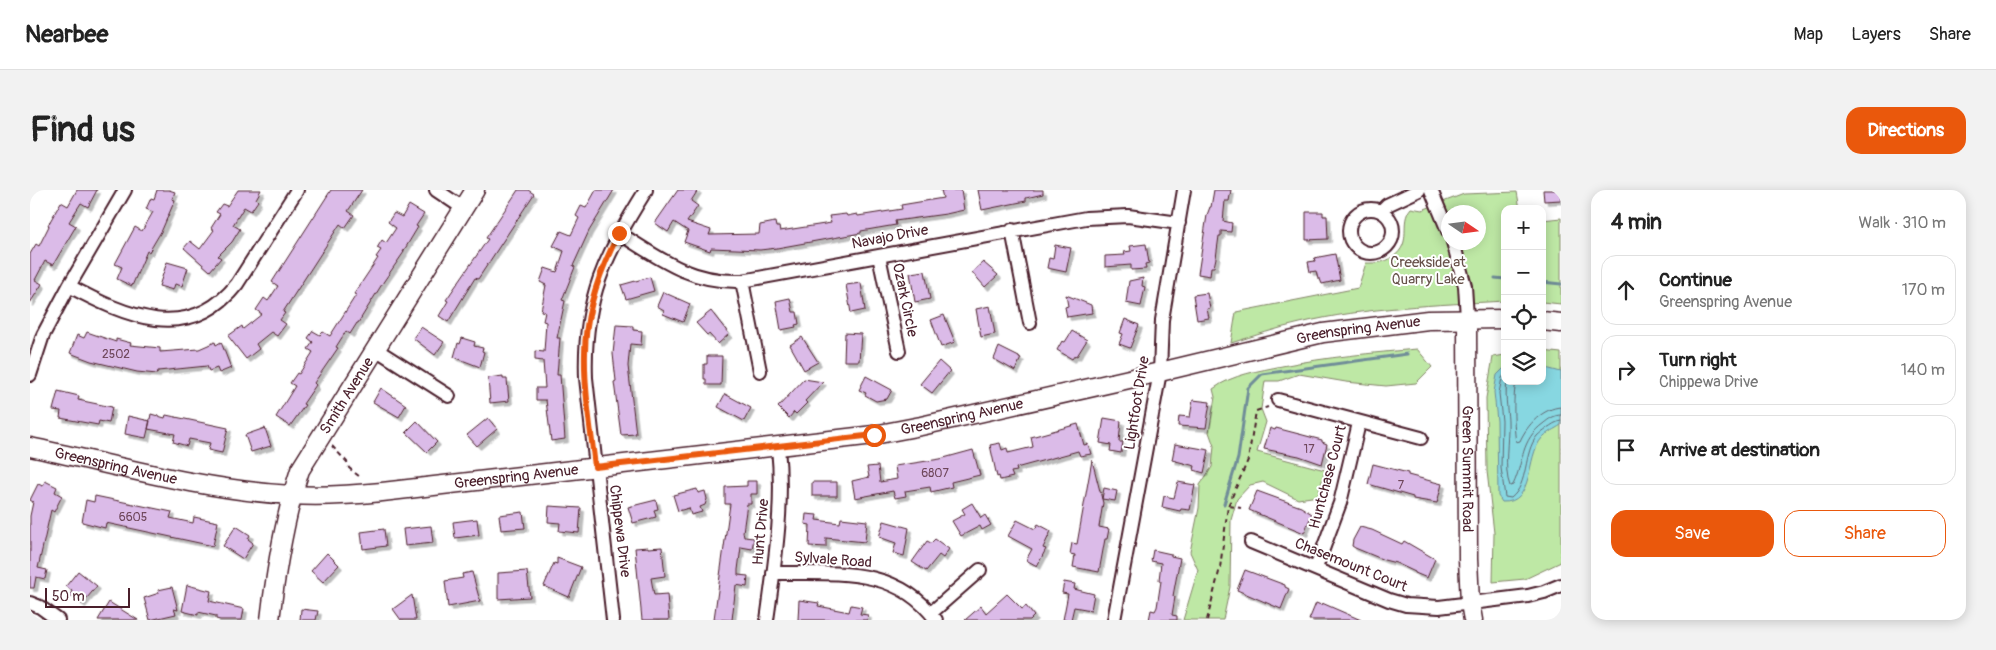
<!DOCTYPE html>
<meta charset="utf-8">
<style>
body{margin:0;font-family:Pangolin,sans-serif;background:#f2f2f2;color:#222}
.controls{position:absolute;right:15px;top:15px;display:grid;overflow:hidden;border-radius:10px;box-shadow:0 2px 12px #0003}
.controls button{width:45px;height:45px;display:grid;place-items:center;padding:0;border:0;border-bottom:1px solid #e0e0e0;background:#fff;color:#222;font:25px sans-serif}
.compass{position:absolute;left:1411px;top:15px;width:45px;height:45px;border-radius:50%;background:#fff;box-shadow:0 2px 12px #0003;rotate:103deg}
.scale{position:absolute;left:15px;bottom:12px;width:85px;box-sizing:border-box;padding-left:5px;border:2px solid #4a1f2b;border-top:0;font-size:14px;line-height:18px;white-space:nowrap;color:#4a1f2b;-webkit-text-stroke:4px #fff;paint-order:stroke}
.stop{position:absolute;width:15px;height:15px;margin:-11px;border:4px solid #ea580c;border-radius:50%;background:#fff}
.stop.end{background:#ea580c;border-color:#fff;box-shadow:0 1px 5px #0008}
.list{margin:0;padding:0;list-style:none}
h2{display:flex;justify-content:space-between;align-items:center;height:65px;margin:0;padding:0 20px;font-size:21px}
h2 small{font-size:16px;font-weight:400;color:#767676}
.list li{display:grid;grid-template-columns:32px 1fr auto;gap:15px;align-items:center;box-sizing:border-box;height:70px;margin:0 10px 10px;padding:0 10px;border:1px solid #e0e0e0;border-radius:15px}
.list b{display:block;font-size:19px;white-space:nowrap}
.list p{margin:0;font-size:16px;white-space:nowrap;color:#767676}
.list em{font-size:16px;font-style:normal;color:#767676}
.actions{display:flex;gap:10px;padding:15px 20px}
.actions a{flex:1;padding:11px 0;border:1px solid #ea580c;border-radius:15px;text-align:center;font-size:18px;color:#ea580c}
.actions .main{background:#ea580c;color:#fff}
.icon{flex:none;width:28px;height:28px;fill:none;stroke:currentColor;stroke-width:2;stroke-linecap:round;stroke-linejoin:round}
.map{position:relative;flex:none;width:1531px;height:430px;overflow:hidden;border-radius:15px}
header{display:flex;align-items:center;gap:30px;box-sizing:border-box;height:70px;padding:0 25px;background:#fff;border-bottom:1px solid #e0e0e0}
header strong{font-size:24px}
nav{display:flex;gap:28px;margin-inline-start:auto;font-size:18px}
.intro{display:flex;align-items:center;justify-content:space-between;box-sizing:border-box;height:120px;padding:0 30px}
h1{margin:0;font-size:35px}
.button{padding:12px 22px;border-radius:15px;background:#ea580c;color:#fff;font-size:18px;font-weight:700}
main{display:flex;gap:30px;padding:0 30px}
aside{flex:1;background:#fff;border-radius:15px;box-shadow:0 2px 12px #0003}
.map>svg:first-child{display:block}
</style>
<header>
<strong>Nearbee</strong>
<nav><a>Map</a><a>Layers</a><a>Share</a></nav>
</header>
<div class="intro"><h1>Find us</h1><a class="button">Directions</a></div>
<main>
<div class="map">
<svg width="1531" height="430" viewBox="0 0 1531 430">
<defs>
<filter id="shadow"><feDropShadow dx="3.5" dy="3.5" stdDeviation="0" flood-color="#0004"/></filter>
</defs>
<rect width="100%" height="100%" fill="#fff"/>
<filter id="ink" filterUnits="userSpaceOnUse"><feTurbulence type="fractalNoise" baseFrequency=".02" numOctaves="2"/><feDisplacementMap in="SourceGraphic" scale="10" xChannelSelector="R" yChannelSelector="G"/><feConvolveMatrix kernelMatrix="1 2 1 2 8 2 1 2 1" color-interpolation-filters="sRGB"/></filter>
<g filter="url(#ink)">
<!-- green -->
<path fill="#bee8a5" stroke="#848468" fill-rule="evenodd" d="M1487,2L1490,19H1475V111C1406,115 1337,117 1270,133C1247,138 1224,146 1201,153L1206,122L1328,98L1336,73C1347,73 1354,73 1363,67C1384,52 1368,33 1381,18L1392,20L1434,4ZM1418,22H1448V52H1418Z
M1531,28V114L1512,112V30Z
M1387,159L1402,177L1386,193L1356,196L1316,192L1269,184L1249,191H1235L1231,219L1236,232L1227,262L1295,280L1288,306L1268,309L1233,292L1220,295L1207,309L1201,330L1200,397L1193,430H1153L1168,380L1160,362L1169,318L1170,295L1182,277L1184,256L1179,242L1185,207L1183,199C1203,184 1229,181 1252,176C1297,167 1342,163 1387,159Z
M1512,161L1531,163V372L1495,389L1463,392L1464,343L1457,281L1456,208L1463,167L1475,165V191H1512Z"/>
<!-- water -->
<path fill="#87d7e1" stroke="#6f8d98" d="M1475,177V191H1512V177L1531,182V235C1525,239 1516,243 1512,248C1495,267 1505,314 1472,312L1468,306L1467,231L1464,202L1467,185Z"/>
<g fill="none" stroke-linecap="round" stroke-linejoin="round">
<!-- shore -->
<path stroke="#626974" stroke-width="1" d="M1475,184L1472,188L1469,203L1472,231L1471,278L1475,307L1481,308C1499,294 1493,263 1507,246C1510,243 1514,240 1517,238C1522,235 1525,232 1531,231
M1477,191C1475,205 1477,217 1478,230C1479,249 1473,279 1480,296L1483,295C1494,272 1490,250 1514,233C1519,229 1524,225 1531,225
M1487,191C1482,197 1484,244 1486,252L1490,251C1497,235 1513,218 1531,217"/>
<!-- stream -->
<path stroke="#6f8d98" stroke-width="3" d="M1465,88L1475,89
M1512,92L1531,94
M1194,314L1208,268L1218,198L1232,184L1377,164"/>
</g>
<!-- building -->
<path fill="#dbbbe8" stroke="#4a1f2b" filter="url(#shadow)" d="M47,0H67L58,17L51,13L39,32L46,36L23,75L15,71L5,90L12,94L0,113V64L6,54L9,56L19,36L18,35L31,12L38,16Z
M127,0H139L145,2L142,9L145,10L132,40L119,62L117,61L102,96L87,89L92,77L85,74L105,37L112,41L123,22L116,19L121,8L124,9Z
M208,0H231L226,9L228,11L221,21L214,17L203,35L210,39L202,52L188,66L191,68L180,81L154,58L160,51L170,59L184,40L181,38L190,24L186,22L192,14L197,16Z
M301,0H332L318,21L324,25L315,38L310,34L253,122L255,123L250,130L256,134L247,146L241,142L226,154L229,159L216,169L198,146L212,136L213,139L232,124L226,120L234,108L238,111L248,96L242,92Z
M488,0H498L504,4L448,89L445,88L418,132L409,126L418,111L416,110L458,49L456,48Z
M566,0H584L559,41L543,76L545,77L532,110L535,111L527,148H530L527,185H530L535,249L521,251L516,210H506V198H515L513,171L505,170V161L514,162L516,132L513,131L515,122L511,121L516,95L510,92L515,78L527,82L534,61L523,56L531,41L541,45L549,28L546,26L551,16L556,18Z
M648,0H668L661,11L668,16L657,32L681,40L679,45L729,44L730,35L745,32L746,37H749L750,41L801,33L799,26L816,24L817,26L827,24L828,26L872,19L871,15L913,8L911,0H931L934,20L916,24L865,31L866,35L831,41V43L747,58L730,60L681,58L680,61L654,52L658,41L644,32L638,42L625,33Z
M948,0H1013V4L996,8V11L952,20Z
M1184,0H1201L1199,11H1195L1193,31L1202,33L1201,42L1191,41V46H1189L1186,68L1184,77H1181L1180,86L1168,84L1177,25L1180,17H1181Z
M1513,0H1530L1531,10L1514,11Z
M379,15L394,24L386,36L388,37L373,62H374L354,91L328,133H327L320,144L316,141L306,157L308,158L284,193L286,195L273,214L275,215L260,236L246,227L265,196L260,193L267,183L269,184L283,162L278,159L283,152L278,148L283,141L290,145L293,142L300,146L326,105L324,104L348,68L346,67L351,60L347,58L352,50L356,53L366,38L358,32L364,23L372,27Z
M1276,22H1293V26H1297L1298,49L1276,50Z
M1116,54L1119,73L1115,74L1116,79L1101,80V75L1075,77V66L1095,65L1094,62L1101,61L1100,56Z
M1025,55L1041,58L1036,82L1017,78L1019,68L1023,69Z
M1305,64L1310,90L1292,94L1290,89H1288L1286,81L1280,82L1278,72L1285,71L1284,68Z
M137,72L158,78L152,96L145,94L143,100L129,96Z
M953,72L968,85L955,97L942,82Z
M895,81L900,109L885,112L880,83Z
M620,87L624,101L596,109L591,95Z
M1113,88L1112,96L1115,97L1111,116L1096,113L1099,91Z
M831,93L835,120L821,123L816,95Z
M633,102L660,114L653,132L633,124L634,120L627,116Z
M1177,103L1180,118L1177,119L1179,128L1167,130L1163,105Z
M1036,105L1061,115L1062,123L1037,127L1035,117L1038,116Z
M760,108L763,122H767L769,134L765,135L766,137L751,140L746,111Z
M960,116L965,144L951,147L946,119Z
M681,121L699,144L688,154L679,144L677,145L666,133Z
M914,125L925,152L911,157L901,130Z
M1095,129L1109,135L1100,158L1089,154L1093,144L1090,143Z
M586,135L603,136V140L612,141L611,155L600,154L598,176L606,244L591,245L584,192L586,191L583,164Z
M391,137L414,152L405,165L383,148Z
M1042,141L1057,150L1047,166L1045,165L1042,169L1027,160L1032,151L1035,152Z
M57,142L86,152V149L101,153L100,155L130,158V162L169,159L185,152L186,155L191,152L201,178L189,183L187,178L179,181L177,176L128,181L127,184L107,182L61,171L40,163L47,145L54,148Z
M815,143L831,144L829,171H814Z
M772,147L788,172L774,180L760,155Z
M432,148L445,152L444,156L453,158L452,161L454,162L450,177L424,167L428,153L430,154Z
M969,157L991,168L985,181L964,169Z
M677,166H692L691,195H676V189H674V174H677Z
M909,171L920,181L902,203L890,194Z
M473,186V189H477L479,211L460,213L458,188Z
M836,186L862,200L857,209L846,211L835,205L836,203L829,200Z
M774,189L793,192L775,211L777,213L766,224L764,222L759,228L748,217Z
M351,198L376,215L369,227L343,212Z
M28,201L49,206L48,210L82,217L79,233L69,231L68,235L30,228L31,221L23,220Z
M695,204L721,218L714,231L688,217Z
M1163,210L1180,212L1176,238L1148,236L1149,226L1160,227Z
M121,224L135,228L136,225L198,238L192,263L178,260L180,253L159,249L157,256L143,252L145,244L118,239Z
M98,226L120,231L116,248L95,244Z
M458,228L467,239L447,256L437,245Z
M1074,228L1091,231L1089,252H1093L1091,263L1080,261L1081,255L1070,253Z
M387,231L407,252L397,262L376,242Z
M1048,234L1054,255L1058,254L1061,264L1050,266L1048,261L986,278L987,281L981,282L983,287L970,290L969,286L967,287L960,255L970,253L972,260L977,258L978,263L1003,257L1001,247Z
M235,238L241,256L221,262L215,245Z
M1240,238L1245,240L1246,238L1292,250V252L1297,254L1292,274L1269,266L1234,259Z
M1145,254L1179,260L1174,283L1164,280L1165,276L1142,270Z
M943,260L950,285L921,292L922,297L901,302L900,297L875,301L876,306L865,308L863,301L825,308L822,291L839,287L837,277L848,276L850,292L867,289L865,276L910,269Z
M1062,270L1073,313L1069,337L1079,339L1077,349H1075L1069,382L1043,377L1045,365L1040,364L1042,353L1047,354Z
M1343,274L1378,283V285L1412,294L1407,313L1383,309V307L1338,294Z
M15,291L27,297L25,302L32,306L24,322L21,320L8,378L17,380L15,389L6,387L4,398H0V326L3,312L0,310L8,294L13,296Z
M717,291H727V304H721V314H717L713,342L714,347L724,348L722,359L711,357L708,380V385L718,386L717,397L706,395L702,430L684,429L700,314H695V297L717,296Z
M782,292H807V306H782Z
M1148,292L1165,295L1160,320L1151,319L1150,321L1132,317L1134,306L1144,308Z
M1074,298L1087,301L1085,311L1072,309Z
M667,299L668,303L675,301L677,309L675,315L670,317L672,322L661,325L659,318L648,321L643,305Z
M1227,301L1271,317L1282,324L1274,343L1219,320Z
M65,306L142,322L140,328L163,333L164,327L188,332L183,356L76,333L75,338L52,332L56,310L64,312Z
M626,310L628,319L624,320L626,327L603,333L598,317Z
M942,313L951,328L955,325L961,335L952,340L950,336L931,346L922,331L935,324L932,319Z
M519,316L551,318L549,343L529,341L530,333L518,332Z
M493,322L495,338L471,340L469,325Z
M776,324L787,325L786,330L810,333L811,328L837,331L835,352L796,348V357L779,356L780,335L775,334Z
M447,329L449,345L425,348L423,332Z
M987,330L1005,339L1008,334L1021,341L1013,358L1016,359L1007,376L996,370L1002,359L978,346Z
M854,331L879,338L874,366L863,363L866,353L849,347Z
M206,336L220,345L218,349L223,353L213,369L193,356Z
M401,336L403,353L375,356L373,339Z
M1330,337L1342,340L1372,354L1374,351L1405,369L1397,388L1385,383V382L1366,373L1354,370L1325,358L1322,356L1323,350Z
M354,339L356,356L333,359L331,342Z
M905,349L919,359L913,368L909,365L896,381L882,372L897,351L901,353Z
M618,357V358L632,357L635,386L621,388L624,405L637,404L639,430H612L605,358Z
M1123,360L1141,364V366L1150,368L1143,406L1145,407L1142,425L1147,426V430H1119L1121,420L1125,421L1127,417L1131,391L1129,390L1131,373L1121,371Z
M297,363L309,375L293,392L281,381Z
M527,368L551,377L539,407L514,396L524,373L527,374Z
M1215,380L1255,395V397L1259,399L1251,419L1207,400Z
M48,381L67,396L52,414L40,405L42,401L36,396Z
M497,381L500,407L468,409V383Z
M442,382L450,411L418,417L415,391L433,388L432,384Z
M1034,392L1045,394L1044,399L1064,404L1061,420L1044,417L1041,430H1033L1038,404L1032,403Z
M157,395L181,401L179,411L214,419L212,430H190L186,429V426L168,422V425L152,421Z
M142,397L148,420L144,419L146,424L120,430L114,408L129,403L128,400Z
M977,404L992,419L996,416L1004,426L1000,430H935L951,416L956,423Z
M382,405L386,430H371L363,419Z
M769,410L789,413L788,416L819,422L821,415L832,417L830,424L838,425L837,430H768Z
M79,412L108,430H68Z
M1286,413L1291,415L1292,413L1331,430H1279Z
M271,419L288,421L286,430H270Z"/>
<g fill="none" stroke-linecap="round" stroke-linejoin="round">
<defs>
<path id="street" d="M406,0L433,18
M1401,0L1418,41
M1319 41a22 22 0 1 1 44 0a22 22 0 1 1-44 0Z
M1351,21L1357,15L1389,0
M982,40L1000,133
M589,43C630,69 661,93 712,91L1056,28L1098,26L1149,33
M1423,52L1435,96L1437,128
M849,66L869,161
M712,91L730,181
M39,96C95,126 159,155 207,94L267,0
M347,160L419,206
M0,185L13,145L39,96L95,0
M1248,210L1391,248
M1221,352L1359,410L1376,415L1409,417L1498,406L1514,402L1531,395
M1286,378L1310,313L1329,233
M743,383C804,384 866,375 906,430
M0,413L10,417L28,430
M901,423L950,380
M583,430L556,188C553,108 575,66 616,0
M737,430C745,372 754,315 748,257
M1084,430L1130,182L1132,130L1154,0"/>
<g id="secondary">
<path id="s1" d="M1437,128L1438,369L1440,413L1443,430"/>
<path d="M1512,131L1531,133"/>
<path id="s2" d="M0,257C86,275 173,300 261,305C291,307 322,305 352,302L844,245L891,236L1130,182L1293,143L1398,130L1475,129"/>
<path id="s3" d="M240,430C246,379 254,329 270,280L445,0"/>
</g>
</defs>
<!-- street casing -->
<use href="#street" stroke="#4a1f2b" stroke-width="16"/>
<!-- secondary casing -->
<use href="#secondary" stroke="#4a1f2b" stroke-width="21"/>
<!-- path -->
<path stroke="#4a1f2b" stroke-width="2" stroke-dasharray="5 4" stroke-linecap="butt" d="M302,256L317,272L319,278L330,287
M1199,316L1211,318
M1177,430L1190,378L1198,316L1218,270L1226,221L1238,217"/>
<!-- street -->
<use href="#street" stroke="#fff" stroke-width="12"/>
<!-- secondary -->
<use href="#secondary" stroke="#fff" stroke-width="18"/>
</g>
</g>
<g fill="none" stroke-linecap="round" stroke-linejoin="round" filter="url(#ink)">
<!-- route -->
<path stroke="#ea580c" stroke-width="6" d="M589,43C570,80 555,121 555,163C554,201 561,240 565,277L844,245"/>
</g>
<g text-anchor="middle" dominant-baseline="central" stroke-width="4" stroke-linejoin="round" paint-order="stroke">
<!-- number labels -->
<g font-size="12" fill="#6e465a">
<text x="86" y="164">2502</text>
<text x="1279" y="259">17</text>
<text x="905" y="283">6807</text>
<text x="1371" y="295">7</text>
<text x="103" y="327">6605</text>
</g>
<!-- street labels -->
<g font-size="15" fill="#4a1f2b" stroke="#fff">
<text transform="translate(860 47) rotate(-11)">Navajo Drive</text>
<text transform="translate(875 110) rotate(78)">Ozark Circle</text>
<text stroke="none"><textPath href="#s2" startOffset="1348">Greenspring Avenue</textPath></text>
<text stroke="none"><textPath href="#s3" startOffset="241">Smith Avenue</textPath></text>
<text transform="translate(1107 213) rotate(-81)">Lightfoot Drive</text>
<text stroke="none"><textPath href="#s2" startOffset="942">Greenspring Avenue</textPath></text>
<text stroke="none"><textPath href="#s2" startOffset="88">Greenspring Avenue</textPath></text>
<text stroke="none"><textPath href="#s1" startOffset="151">Green Summit Road</textPath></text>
<text stroke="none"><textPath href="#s2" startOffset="492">Greenspring Avenue</textPath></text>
<text transform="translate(1298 287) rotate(-75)">Huntchase Court</text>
<text transform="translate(590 341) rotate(83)">Chippewa Drive</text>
<text transform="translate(731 342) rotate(-85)">Hunt Drive</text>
<text transform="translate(803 370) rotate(4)">Sylvale Road</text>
<text transform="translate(1321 375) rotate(22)">Chasemount Court</text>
</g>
<!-- park labels -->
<g font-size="15" fill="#67514a" stroke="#fff">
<text x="1398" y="72">Creekside at<tspan x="1398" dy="17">Quarry Lake</tspan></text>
</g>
</g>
</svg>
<div class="controls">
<button>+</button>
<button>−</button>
<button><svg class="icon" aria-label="locate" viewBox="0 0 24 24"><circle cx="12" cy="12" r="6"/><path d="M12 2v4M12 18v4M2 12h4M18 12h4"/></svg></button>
<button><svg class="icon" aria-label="layers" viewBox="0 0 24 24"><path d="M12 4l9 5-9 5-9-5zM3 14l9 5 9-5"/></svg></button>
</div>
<svg class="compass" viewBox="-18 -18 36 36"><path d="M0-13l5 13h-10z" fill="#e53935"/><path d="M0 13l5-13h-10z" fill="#767676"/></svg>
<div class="scale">50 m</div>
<div class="stop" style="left:844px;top:245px"></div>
<div class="stop end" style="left:589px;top:43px"></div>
</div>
<aside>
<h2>4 min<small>Walk · 310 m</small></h2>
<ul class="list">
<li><svg class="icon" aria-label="ahead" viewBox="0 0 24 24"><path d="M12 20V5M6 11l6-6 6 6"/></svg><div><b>Continue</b><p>Greenspring Avenue</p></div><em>170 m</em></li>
<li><svg class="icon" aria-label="right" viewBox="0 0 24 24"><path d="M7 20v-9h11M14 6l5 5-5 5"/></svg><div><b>Turn right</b><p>Chippewa Drive</p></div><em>140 m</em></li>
<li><svg class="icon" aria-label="arrive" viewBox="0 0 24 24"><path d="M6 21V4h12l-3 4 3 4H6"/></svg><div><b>Arrive at destination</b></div></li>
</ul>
<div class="actions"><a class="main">Save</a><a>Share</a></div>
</aside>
</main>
